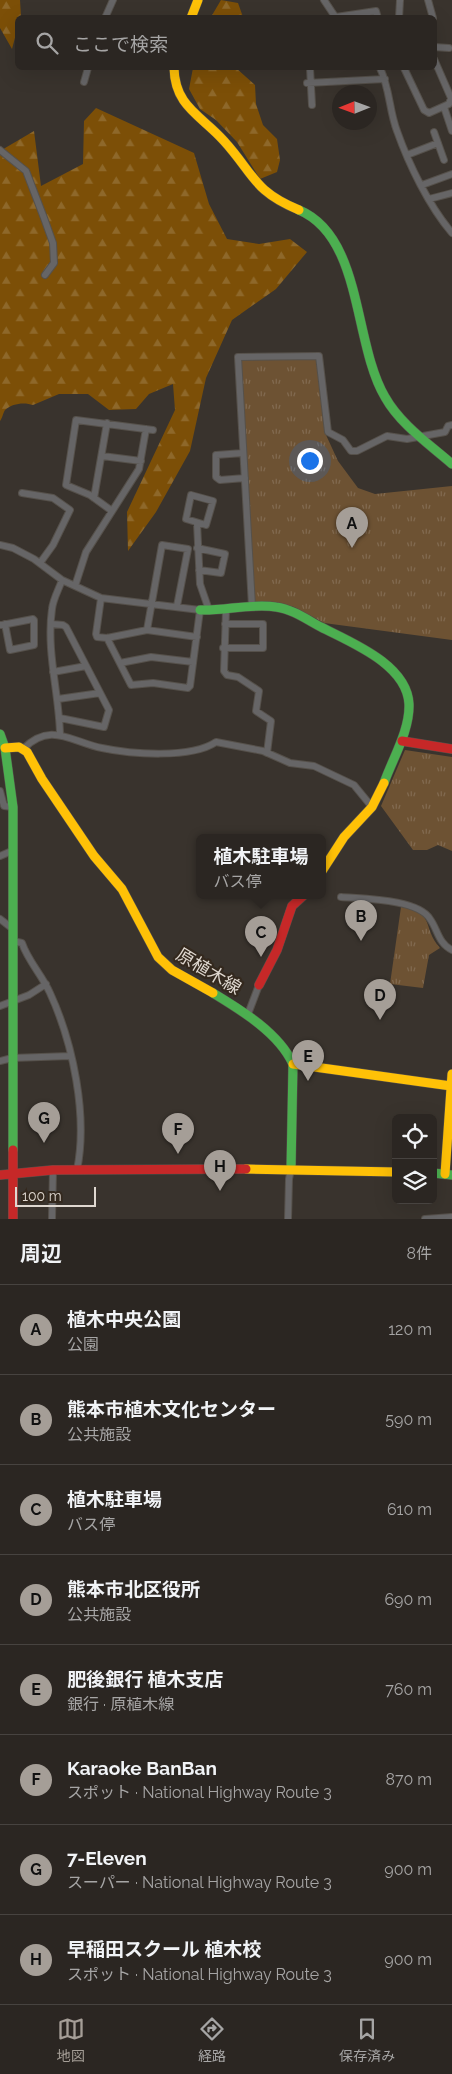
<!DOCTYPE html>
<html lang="ja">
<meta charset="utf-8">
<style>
body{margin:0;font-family:Raleway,"Noto Sans JP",sans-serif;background:#332e2a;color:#f1f3f6}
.controls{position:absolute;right:15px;bottom:15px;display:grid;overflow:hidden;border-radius:8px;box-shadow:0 5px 20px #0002}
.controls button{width:45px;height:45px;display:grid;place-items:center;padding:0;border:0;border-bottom:1px solid #474340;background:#2b2622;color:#f1f3f6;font:25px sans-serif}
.compass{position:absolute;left:332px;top:85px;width:45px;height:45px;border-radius:50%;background:#2b2622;box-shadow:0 5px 20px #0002;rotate:269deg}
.scale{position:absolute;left:15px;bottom:12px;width:81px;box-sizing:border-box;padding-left:5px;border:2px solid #dfd8d0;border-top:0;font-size:14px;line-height:18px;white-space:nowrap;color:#dfd8d0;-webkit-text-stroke:4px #34291e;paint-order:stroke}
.you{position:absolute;left:309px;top:460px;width:18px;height:18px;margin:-12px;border:4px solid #fff;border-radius:50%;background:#1a73e8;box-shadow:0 0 0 8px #1a73e833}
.badge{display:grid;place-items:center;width:32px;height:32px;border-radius:50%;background:#a59e97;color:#111;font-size:16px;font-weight:700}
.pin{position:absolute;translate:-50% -41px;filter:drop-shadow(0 1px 2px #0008)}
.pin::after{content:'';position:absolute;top:26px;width:18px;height:15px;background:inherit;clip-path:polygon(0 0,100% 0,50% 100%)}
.popup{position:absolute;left:196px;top:834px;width:130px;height:65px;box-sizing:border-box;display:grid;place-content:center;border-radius:8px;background:#2b2622;filter:drop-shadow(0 1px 4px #0005);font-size:16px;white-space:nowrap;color:#a6a5a5}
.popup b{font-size:19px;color:#f1f3f6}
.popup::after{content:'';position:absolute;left:50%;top:100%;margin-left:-10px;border:10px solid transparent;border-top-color:#2b2622}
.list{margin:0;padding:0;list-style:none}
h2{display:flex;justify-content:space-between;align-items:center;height:65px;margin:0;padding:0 20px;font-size:21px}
h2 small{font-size:16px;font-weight:400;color:#a6a5a5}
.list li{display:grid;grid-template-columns:32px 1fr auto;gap:15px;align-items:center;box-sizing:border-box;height:90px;padding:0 20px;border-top:1px solid #474340}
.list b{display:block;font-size:19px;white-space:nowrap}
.list p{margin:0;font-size:16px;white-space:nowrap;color:#a6a5a5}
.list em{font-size:16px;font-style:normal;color:#a6a5a5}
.icon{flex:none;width:28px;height:28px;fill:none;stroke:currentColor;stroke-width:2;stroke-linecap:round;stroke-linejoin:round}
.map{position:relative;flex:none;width:452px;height:1219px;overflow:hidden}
.search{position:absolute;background:#2b2622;box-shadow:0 5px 20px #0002;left:15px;right:15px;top:15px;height:55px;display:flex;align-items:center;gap:12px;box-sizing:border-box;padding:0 18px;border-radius:8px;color:#a6a5a5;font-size:19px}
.sheet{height:785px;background:#2b2622}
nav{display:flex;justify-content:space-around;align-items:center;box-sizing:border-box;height:70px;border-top:1px solid #474340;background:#2b2622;font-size:14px;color:#a6a5a5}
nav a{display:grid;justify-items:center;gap:2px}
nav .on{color:#a59e97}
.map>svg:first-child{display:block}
</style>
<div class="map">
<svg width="452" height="1219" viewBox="0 0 452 1219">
<defs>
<pattern id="forest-firs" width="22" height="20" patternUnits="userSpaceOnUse" patternTransform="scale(1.25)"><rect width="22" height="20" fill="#7c4f07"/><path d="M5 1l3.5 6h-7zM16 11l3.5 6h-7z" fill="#8e682a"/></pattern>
<pattern id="park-tufts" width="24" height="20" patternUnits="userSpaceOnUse" patternTransform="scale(1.25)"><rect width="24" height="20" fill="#6d5233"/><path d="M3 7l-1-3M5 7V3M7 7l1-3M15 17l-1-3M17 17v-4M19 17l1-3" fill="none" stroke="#816a50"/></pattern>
</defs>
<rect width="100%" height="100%" fill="#39332d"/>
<!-- forest -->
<path fill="url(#forest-firs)" d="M0,0H20L21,17L18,18L17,30L12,49L0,28Z
M221,0L238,3L243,17H211Z
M193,68H236L255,85L256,104L263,125L277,139L280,160L277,172L260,179L237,142L216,120L200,109L189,89Z
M96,108L194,153L209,204L227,239L259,244L290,239L307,252L276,289L232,320L206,378L190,451L156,512L128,551L127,512L175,410L173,384L149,394L136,409L109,410L88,394H59L33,405C25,402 12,403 5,410C3,413 2,419 0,421V151L34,131L41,186L83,164L84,121Z"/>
<!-- park -->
<path fill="url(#park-tufts)" d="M315,357L319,361L326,435L338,461L358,488L375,494L452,486V640L324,623L294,607L275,602L254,603L240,363L243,359Z
M405,750L452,757V851L438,845L427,850H413L381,806Z
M401,907C437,914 421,926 440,948L429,955L423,988L390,984Z"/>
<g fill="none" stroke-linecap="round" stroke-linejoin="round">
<defs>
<path id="street" d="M324,0L336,18
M428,0L433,18
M336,17L376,11L378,18
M105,18L113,0
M399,18L400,0
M434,47L449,48
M310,68L312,105
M380,68C390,89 389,110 397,131C409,165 429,206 452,233
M404,68L424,110L429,113L449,104L451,98L434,59
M84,82L88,68
M307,83L385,79
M444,107L452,131
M434,132L444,160
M0,150L26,171L44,218L53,243L54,263L45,275
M407,155L438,143
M422,185L452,174
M429,199L452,193
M243,453L216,455V477L220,480L245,478
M102,456L141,461
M22,493L53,498L70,510L53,545L40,563
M191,495L213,501L206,525L186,519Z
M94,498L107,423
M112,511L90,495L66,485L76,420L153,430
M197,523L200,584L209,610
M0,545L13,548L34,559L62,580L101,598L200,610L190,686L188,688L153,683L131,685L107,638
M197,548L225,554L221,573L199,570
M75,586L86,552L139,469L146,429
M101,598L96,634L97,637L107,638L147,630L197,637
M252,606L238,357L319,356L328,432L343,440L351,451H357L387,436L407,439L445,432L448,426L452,425
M226,610L224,671L227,675L238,677L259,691L256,711L271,721L267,753
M51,624L63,625L66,627L109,710L104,727L60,718
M0,625H2L33,619L34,620V645L10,650L5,624
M147,630L162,545L188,549L177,606
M223,648H263V624H225
M120,663L151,657L193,662
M53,672L86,666
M58,699L100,693
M60,734C59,693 46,651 52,609C53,599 59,589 62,580
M23,749C51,721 71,742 102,748C130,754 191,759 216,742L263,751L290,763L314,766L354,785L372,807
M0,791L4,806L13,807
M0,856L14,850
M341,897C364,899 418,899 430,919C438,930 438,943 452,950
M0,919L13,929
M13,941L22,943C28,961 42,975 50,993C73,1043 88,1116 77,1170
M0,1006L29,995L46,984
M248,1014L259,985
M0,1061L12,1058L70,1056
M52,1219L53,1170
M288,1219L289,1179L291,1169
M425,1219L452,1217"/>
<path id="fast" d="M299,210C363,237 353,343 385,397C400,424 429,444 452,464
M200,610C225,611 251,603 276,607C292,609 306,619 321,627C350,642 407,664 409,704C410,730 393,758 384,783
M0,734L5,748L13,807V1150
M213,993C241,1010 279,1033 293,1064L291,1169
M433,1173L452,1175"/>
<path id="slow" d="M191,18L198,0
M174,68C175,107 201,115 224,141C254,174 253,191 299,210
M5,748L19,747L27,752L42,779L94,856L122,889L158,957L172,970L213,993
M322,871L344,837L372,807L384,783
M293,1064L451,1086
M246,1169L396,1172
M445,1174L452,1074"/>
<path id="jam" d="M402,741L452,749
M259,985L277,950L292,906L303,896
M13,1150V1219
M0,1175L53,1170L246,1169"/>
</defs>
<!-- street casing -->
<use href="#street" stroke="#56514b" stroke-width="8"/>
<!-- fast casing -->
<use href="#fast" stroke="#56514b" stroke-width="10"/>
<!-- slow casing -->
<use href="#slow" stroke="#56514b" stroke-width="10"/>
<!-- jam casing -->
<use href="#jam" stroke="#56514b" stroke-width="10"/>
<!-- street -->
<use href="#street" stroke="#666566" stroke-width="6"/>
<!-- fast -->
<use href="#fast" stroke="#4caf50" stroke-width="9"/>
<!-- slow -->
<use href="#slow" stroke="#ffc107" stroke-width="9"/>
<!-- jam -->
<use href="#jam" stroke="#c62828" stroke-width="9"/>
</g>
<g text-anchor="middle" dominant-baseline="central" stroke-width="4.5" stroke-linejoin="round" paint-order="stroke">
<!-- street labels -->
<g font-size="18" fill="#dfd8d0" stroke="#34291e">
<text transform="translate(209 971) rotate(31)">原植木線</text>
</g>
</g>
</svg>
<div class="controls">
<button><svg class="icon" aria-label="locate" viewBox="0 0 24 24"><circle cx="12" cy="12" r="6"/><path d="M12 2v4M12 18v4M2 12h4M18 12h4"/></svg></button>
<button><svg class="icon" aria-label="layers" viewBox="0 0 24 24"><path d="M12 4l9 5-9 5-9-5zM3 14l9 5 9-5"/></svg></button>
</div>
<svg class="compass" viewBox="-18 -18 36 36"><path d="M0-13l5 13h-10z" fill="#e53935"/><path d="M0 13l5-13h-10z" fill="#a6a5a5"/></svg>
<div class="scale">100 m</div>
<div class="you"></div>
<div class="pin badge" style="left:352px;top:548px">A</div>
<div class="pin badge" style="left:361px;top:941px">B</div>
<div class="pin badge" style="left:261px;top:957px">C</div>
<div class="popup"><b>植木駐車場</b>バス停</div>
<div class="pin badge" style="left:380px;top:1020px">D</div>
<div class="pin badge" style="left:308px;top:1081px">E</div>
<div class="pin badge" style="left:178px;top:1154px">F</div>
<div class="pin badge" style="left:44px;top:1143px">G</div>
<div class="pin badge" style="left:220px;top:1191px">H</div>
<div class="search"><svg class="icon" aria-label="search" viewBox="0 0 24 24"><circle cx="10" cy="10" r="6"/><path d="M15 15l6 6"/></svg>ここで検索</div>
</div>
<section class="sheet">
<h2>周辺<small>8件</small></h2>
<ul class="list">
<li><span class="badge">A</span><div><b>植木中央公園</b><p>公園</p></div><em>120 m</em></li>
<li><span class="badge">B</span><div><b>熊本市植木文化センター</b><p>公共施設</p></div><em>590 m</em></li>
<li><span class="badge">C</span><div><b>植木駐車場</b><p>バス停</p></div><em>610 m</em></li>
<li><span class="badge">D</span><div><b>熊本市北区役所</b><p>公共施設</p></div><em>690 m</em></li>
<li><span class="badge">E</span><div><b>肥後銀行 植木支店</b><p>銀行 · 原植木線</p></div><em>760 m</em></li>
<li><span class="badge">F</span><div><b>Karaoke BanBan</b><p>スポット · National Highway Route 3</p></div><em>870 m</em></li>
<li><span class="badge">G</span><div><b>7-Eleven</b><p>スーパー · National Highway Route 3</p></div><em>900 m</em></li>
<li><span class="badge">H</span><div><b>早稲田スクール 植木校</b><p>スポット · National Highway Route 3</p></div><em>900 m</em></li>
</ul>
</section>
<nav>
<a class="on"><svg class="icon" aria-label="map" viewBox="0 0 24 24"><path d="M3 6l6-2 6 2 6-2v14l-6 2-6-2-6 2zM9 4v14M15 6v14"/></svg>地図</a>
<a><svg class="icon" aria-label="directions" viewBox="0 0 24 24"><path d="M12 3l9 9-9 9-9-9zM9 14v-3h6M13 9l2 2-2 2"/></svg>経路</a>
<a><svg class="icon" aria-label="saved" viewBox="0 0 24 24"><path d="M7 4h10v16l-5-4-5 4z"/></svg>保存済み</a>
</nav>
